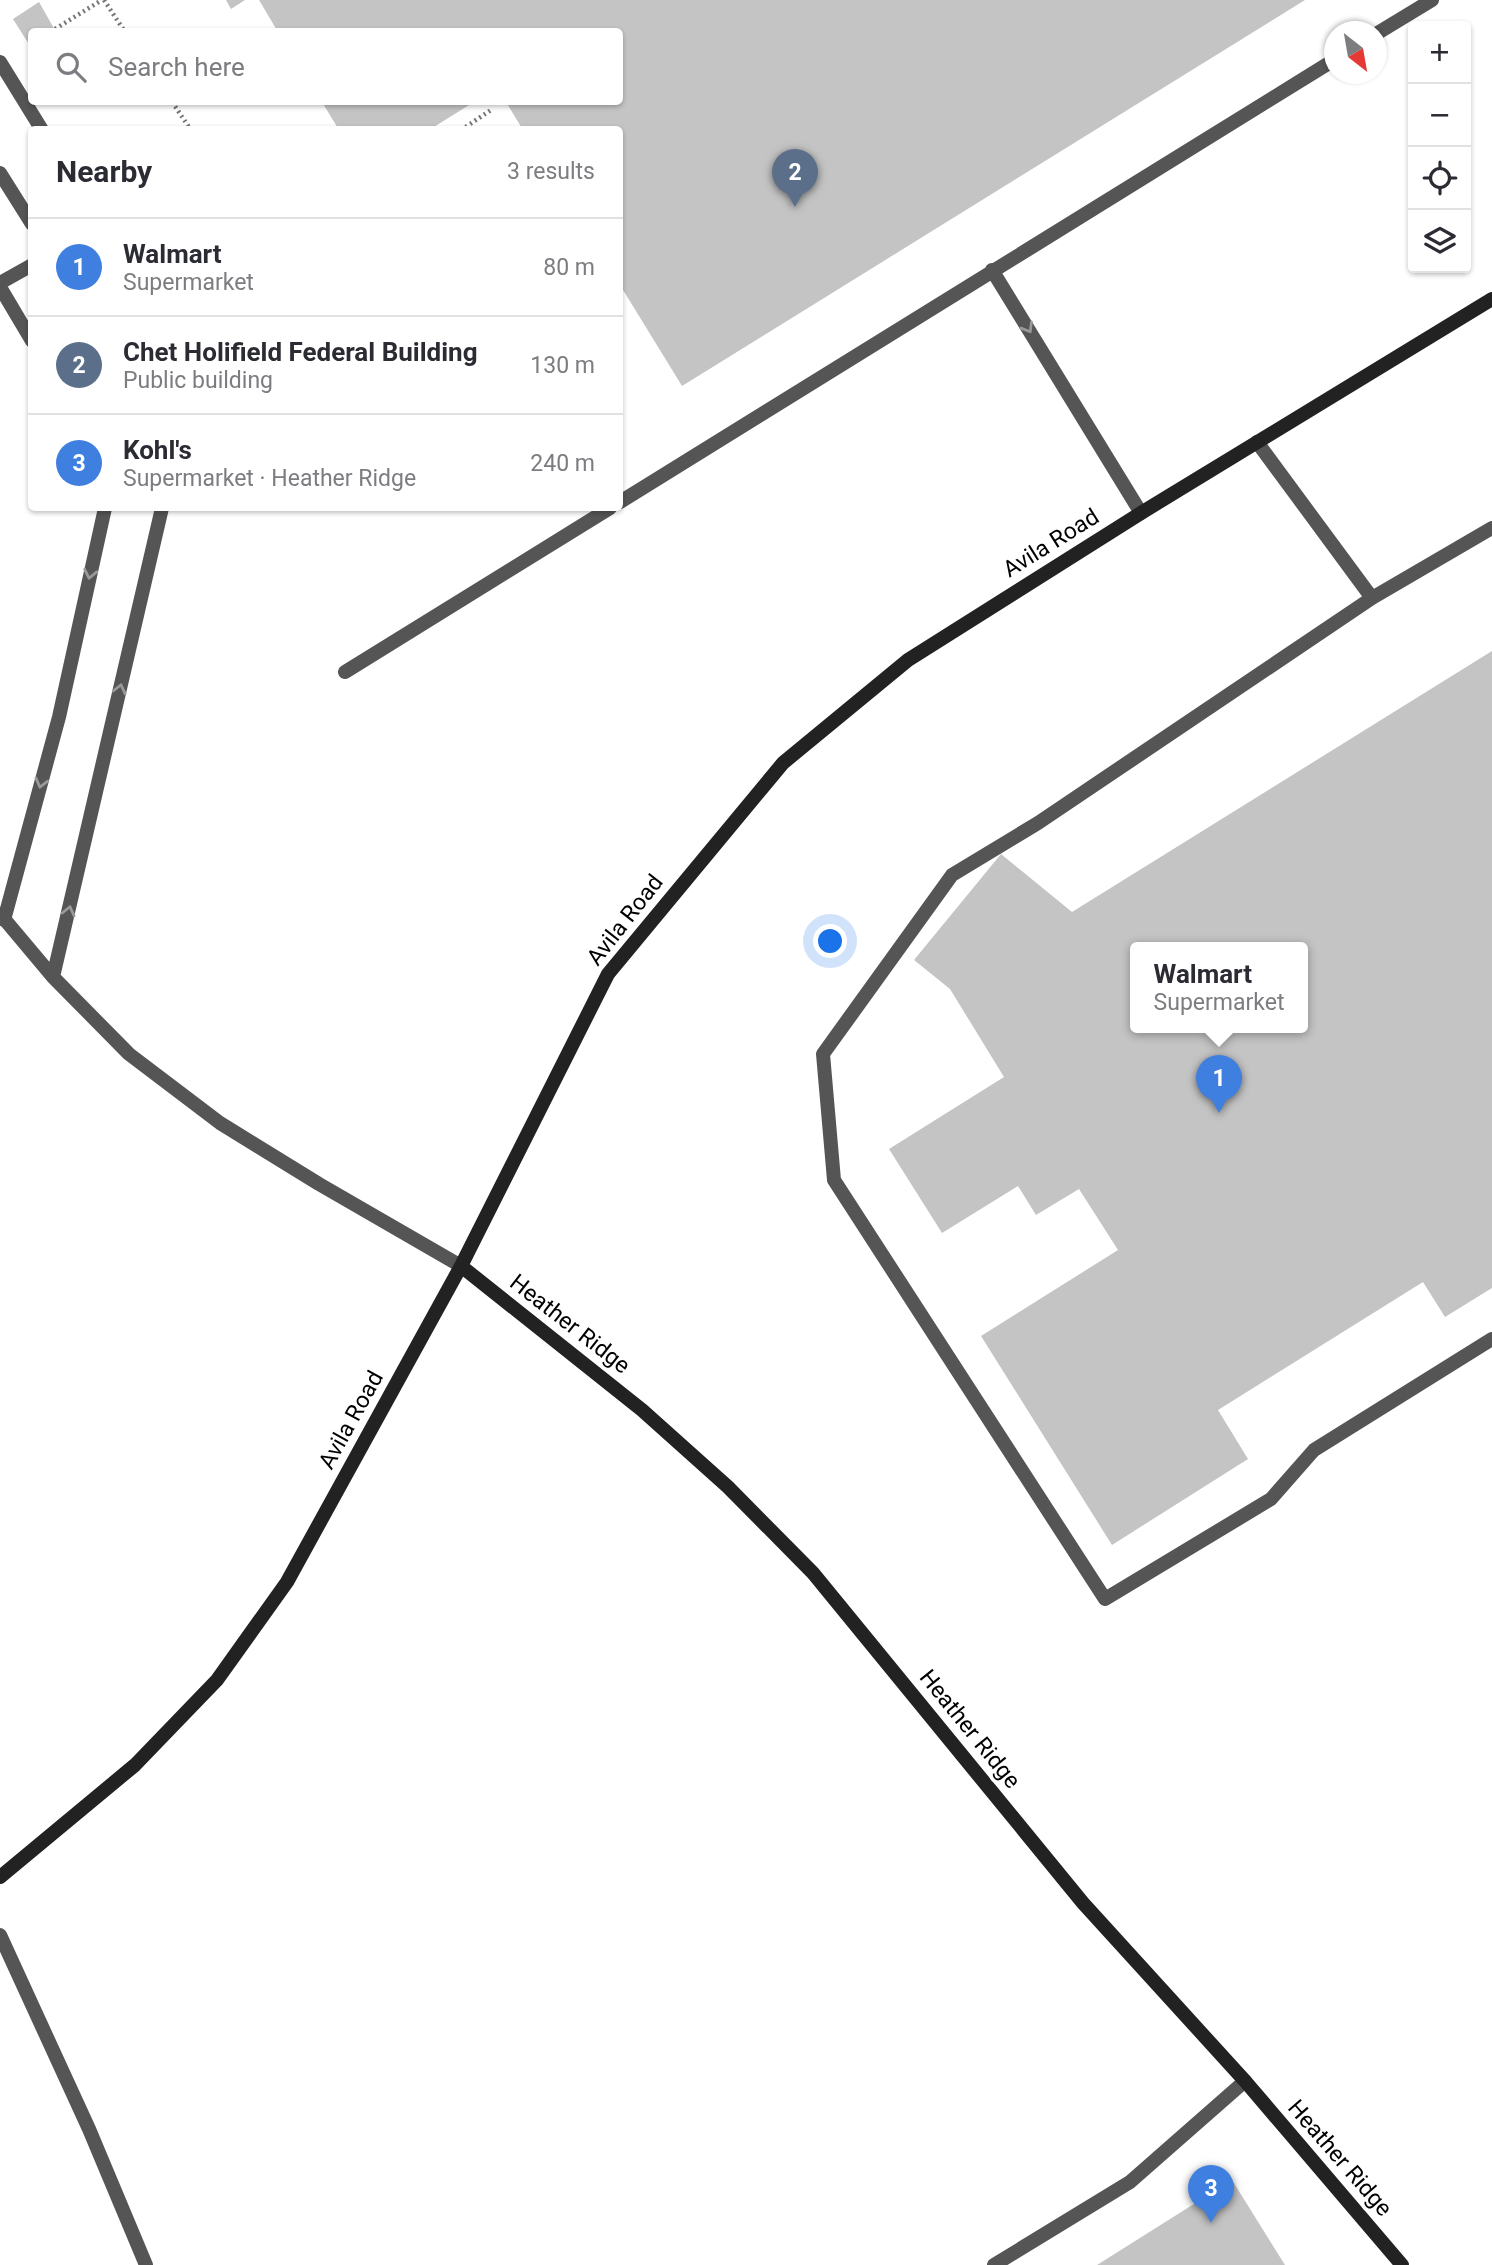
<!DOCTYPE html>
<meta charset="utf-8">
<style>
body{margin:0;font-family:Roboto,sans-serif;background:#f2f2f3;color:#2b2b33}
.controls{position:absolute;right:21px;top:21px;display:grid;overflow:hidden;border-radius:7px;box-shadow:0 2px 5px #0004}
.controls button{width:63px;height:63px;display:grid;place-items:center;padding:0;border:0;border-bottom:2px solid #e1e1e2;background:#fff;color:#2b2b33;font:35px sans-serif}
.compass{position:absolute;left:1324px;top:21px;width:63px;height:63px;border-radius:50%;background:#fff;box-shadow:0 2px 5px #0004;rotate:149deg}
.you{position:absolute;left:831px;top:942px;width:24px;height:24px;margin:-18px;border:5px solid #fff;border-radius:50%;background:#1a73e8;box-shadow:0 0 0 10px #1a73e833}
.badge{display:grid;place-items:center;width:46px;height:46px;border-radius:50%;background:#7c3aed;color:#fff;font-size:23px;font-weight:700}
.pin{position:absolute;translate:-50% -58px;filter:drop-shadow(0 2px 4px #0008)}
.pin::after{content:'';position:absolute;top:37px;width:24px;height:21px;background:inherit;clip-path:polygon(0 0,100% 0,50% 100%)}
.popup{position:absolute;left:1130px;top:942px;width:178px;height:91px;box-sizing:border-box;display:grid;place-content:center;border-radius:7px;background:#fff;filter:drop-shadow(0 2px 5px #0005);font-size:23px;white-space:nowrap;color:#7c7c81}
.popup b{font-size:26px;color:#2b2b33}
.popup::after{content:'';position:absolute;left:50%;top:100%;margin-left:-14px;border:14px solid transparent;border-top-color:#fff}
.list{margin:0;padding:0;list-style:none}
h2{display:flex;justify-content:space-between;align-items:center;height:91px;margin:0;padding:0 28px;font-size:30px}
h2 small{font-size:23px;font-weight:400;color:#7c7c81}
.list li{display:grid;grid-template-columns:46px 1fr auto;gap:21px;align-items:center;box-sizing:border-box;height:98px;padding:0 28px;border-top:2px solid #e1e1e2}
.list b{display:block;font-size:26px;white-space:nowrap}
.list p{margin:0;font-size:23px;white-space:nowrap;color:#7c7c81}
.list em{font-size:23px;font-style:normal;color:#7c7c81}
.icon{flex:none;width:38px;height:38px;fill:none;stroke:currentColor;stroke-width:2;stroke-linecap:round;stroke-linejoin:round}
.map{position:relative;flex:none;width:1492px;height:2265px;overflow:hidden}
.search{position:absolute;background:#fff;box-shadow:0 2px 5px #0004;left:28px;top:28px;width:595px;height:77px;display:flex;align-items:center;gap:18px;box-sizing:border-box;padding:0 24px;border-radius:7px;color:#7c7c81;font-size:26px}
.panel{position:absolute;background:#fff;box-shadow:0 2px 5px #0004;left:28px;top:126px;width:595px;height:385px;border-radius:7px}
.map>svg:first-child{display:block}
</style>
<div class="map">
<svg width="1492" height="2265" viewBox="0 0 1492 2265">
<rect width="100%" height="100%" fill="#fff"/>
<!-- building -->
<path fill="#c4c4c4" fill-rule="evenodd" d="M226,0H245L231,9Z
M259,0H1305L682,386L620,285V130H523L506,102H620V32H278Z
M39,2L56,32H32V49L13,19Z
M322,102H474L429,130H339Z
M1492,651V1288L1445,1317L1423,1282L1218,1410L1248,1459L1112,1545L981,1336L1118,1250L1079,1189L1036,1215L1018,1186L942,1233L889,1149L1004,1077L950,989L914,960L1001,854L1072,912ZM1135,947H1303V1027H1135Z
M1232,2180L1285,2265H1097Z"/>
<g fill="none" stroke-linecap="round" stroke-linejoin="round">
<!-- path -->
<path stroke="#777" stroke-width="4.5" stroke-dasharray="2 3.5" stroke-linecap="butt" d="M104,0L125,32
M55,29L102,0
M172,102L191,130
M461,130L491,110"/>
<!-- lane -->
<path stroke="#555" stroke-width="14" d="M1376,34L1432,0
M0,62L42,130
M0,173L32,224
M992,270L1141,513
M0,283L32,265
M0,287L32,341
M1257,442L1372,598
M620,502L1334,60
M1492,528L1372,598L1038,823L952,875L823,1054L834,1180L1105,1599L1271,1499L1314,1450L1492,1339
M345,672L610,508
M0,914L53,977L129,1054L220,1123L319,1184L461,1266
M4,920L59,717L105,508
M53,977L162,508
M0,1935L89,2129L146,2265
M994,2265L1130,2182L1245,2081"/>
<!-- secondary -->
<path stroke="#222" stroke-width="14" d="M461,1266L642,1410L728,1487L813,1573L1083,1903L1245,2081L1402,2265
M0,1877L135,1765L217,1680L287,1582L461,1266L608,974L783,763L908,660L1141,513L1492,299"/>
</g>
<!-- one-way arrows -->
<defs><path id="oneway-chevron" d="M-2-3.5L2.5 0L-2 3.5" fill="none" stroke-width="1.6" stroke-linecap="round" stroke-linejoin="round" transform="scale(1.75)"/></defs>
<g stroke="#999">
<use href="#oneway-chevron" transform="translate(1028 328) rotate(59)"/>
<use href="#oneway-chevron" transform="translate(90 574) rotate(102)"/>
<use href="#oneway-chevron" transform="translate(120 689) rotate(-77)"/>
<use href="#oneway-chevron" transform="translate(41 783) rotate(105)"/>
<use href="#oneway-chevron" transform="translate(69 911) rotate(-77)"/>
</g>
<g text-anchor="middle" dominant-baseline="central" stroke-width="7" stroke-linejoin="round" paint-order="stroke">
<!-- street labels -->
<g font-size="23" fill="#000" stroke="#fff">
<text transform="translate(1051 543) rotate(-32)">Avila Road</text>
<text transform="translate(625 920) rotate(-52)">Avila Road</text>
<text transform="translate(570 1324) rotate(38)">Heather Ridge</text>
<text transform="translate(351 1420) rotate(-61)">Avila Road</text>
<text transform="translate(970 1729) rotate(51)">Heather Ridge</text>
<text transform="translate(1340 2158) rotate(49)">Heather Ridge</text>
</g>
</g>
</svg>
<div class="controls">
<button>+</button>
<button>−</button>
<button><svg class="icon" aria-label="locate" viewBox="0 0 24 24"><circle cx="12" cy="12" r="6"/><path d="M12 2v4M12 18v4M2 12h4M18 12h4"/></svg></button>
<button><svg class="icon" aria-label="layers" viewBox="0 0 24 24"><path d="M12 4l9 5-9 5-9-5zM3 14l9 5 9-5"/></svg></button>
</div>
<svg class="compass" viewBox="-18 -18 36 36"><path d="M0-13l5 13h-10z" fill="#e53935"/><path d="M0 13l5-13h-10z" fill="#7c7c81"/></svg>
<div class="you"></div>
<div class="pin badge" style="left:1219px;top:1113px;background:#3f7fe0">1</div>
<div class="popup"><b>Walmart</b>Supermarket</div>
<div class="pin badge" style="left:795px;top:207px;background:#5c6f8a">2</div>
<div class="pin badge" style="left:1211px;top:2223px;background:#3f7fe0">3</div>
<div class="search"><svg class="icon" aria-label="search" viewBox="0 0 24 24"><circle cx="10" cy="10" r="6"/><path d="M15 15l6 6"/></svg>Search here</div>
<section class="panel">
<h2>Nearby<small>3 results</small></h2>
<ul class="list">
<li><span class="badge" style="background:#3f7fe0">1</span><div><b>Walmart</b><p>Supermarket</p></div><em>80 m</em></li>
<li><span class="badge" style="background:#5c6f8a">2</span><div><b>Chet Holifield Federal Building</b><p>Public building</p></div><em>130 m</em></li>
<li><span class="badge" style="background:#3f7fe0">3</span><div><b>Kohl's</b><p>Supermarket · Heather Ridge</p></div><em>240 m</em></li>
</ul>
</section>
</div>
